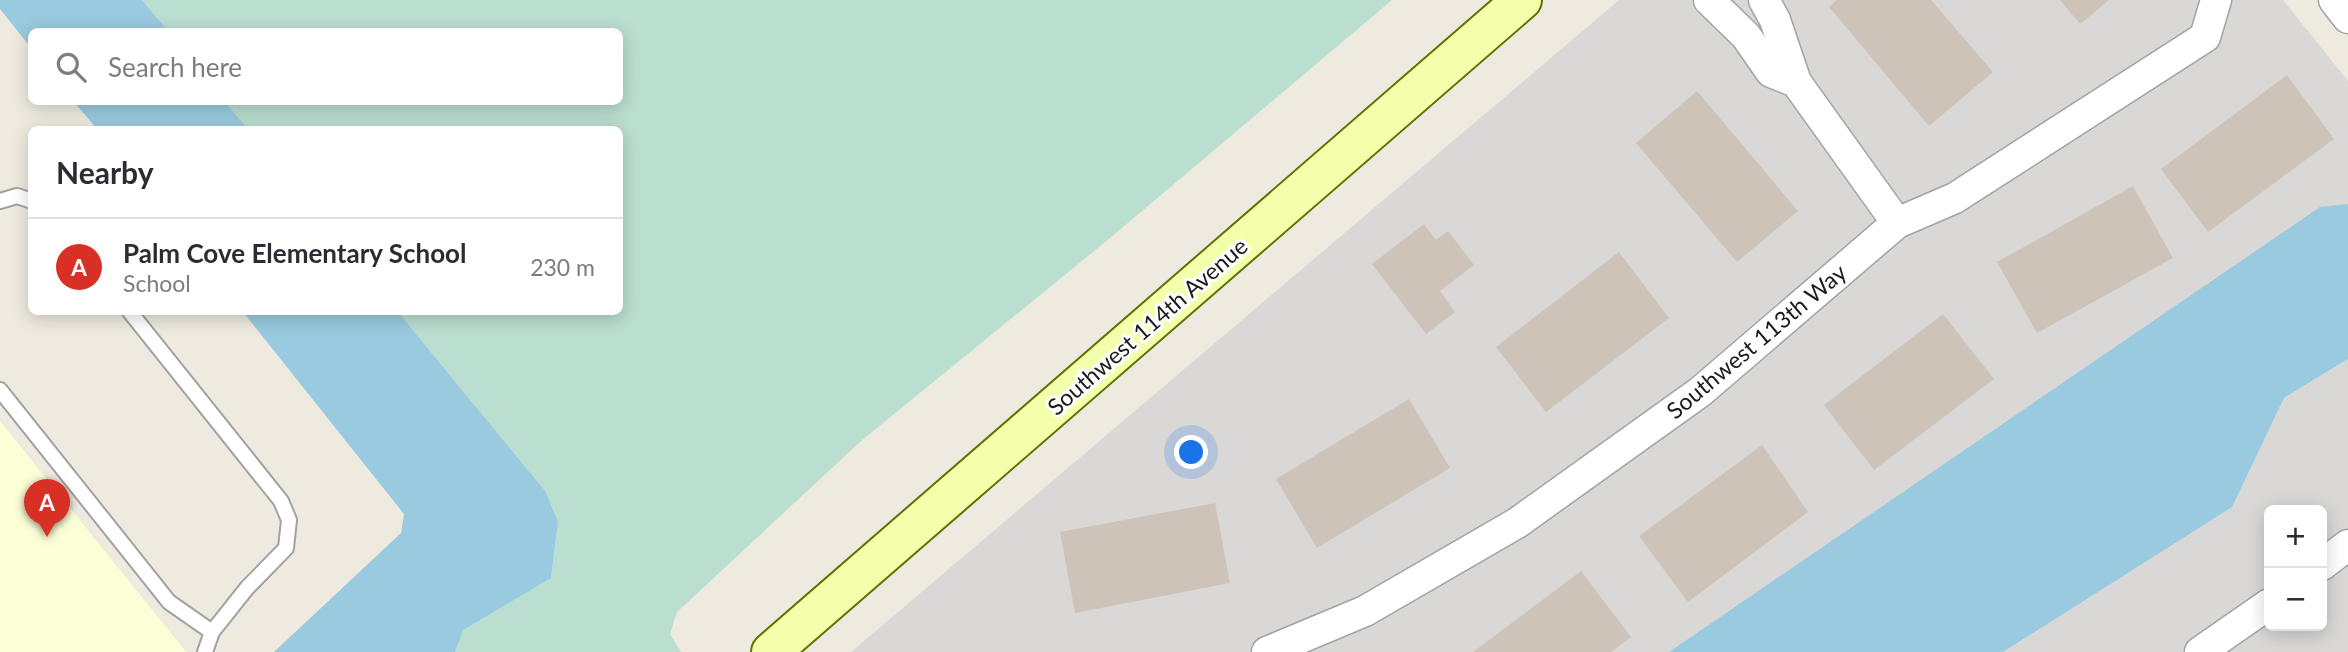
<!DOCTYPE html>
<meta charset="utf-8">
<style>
body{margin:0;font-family:Lato,sans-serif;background:#f7f7f7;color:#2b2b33}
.controls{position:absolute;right:21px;bottom:21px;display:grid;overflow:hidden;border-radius:10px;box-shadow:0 4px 18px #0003}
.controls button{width:63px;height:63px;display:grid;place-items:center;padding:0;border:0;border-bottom:2px solid #e1e1e2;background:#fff;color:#2b2b33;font:35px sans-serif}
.you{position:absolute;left:1192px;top:453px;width:24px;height:24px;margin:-18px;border:5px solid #fff;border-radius:50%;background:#1a73e8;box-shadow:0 0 0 10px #1a73e833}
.badge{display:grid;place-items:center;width:46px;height:46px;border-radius:50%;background:#d93025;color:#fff;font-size:23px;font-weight:700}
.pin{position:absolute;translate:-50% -58px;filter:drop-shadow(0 2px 4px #0008)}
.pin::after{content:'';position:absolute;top:37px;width:24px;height:21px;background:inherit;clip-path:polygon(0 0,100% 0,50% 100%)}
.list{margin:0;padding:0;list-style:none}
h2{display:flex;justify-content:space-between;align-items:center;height:91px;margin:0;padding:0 28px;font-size:30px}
h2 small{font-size:23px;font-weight:400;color:#7c7c81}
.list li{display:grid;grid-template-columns:46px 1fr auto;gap:21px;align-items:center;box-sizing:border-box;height:98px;padding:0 28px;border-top:2px solid #e1e1e2}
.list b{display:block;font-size:26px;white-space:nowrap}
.list p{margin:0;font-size:23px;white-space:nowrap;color:#7c7c81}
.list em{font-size:23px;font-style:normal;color:#7c7c81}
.icon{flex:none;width:38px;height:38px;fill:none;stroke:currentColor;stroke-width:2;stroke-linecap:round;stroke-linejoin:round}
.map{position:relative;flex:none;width:2348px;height:652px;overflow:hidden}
.search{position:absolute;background:#fff;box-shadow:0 4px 18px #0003;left:28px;top:28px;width:595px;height:77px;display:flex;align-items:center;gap:18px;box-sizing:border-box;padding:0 24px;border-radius:10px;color:#7c7c81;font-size:26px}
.panel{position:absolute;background:#fff;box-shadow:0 4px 18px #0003;left:28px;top:126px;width:595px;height:189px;border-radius:10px}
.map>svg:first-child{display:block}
</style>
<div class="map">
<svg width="2348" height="652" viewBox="0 0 2348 652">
<rect width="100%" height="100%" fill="#eeeadf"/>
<!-- residential -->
<path fill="#d9d8d7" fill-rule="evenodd" d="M1619,0H2283L2348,81V204L2320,208L1669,652H851Z
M2348,359V652H2003L2231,507L2284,398ZM2269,510H2322V626H2269Z"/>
<!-- education -->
<path fill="#fcffd6" d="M0,421L186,652H0Z"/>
<!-- wetland -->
<path fill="#baded0" d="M142,0H1392L1110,238L861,441L677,612L670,634L681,652H455L462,630L551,578L558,522L546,492L398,312H620V130L248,129L225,102H620V32L168,31Z"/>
<!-- water -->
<path fill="#9acae0" d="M0,0H142L168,31L32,32L31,48L0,9Z
M74,102H225L248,129H97Z
M2348,204V359L2284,398L2232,507L2003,652H1669L2320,207Z
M243,312H398L546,492L558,522L551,578L463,630L455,652H274L401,533L404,514Z"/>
<!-- building -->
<path fill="#cec3b8" d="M1837,0H1931L1993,72L1929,126L1829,7Z
M2060,0H2109L2080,24Z
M2287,75L2334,139L2208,232L2161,169Z
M1697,91L1798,211L1737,262L1636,143Z
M2133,186L2173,258L2037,333L1997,262Z
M1424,224L1436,240L1448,231L1474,265L1440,291L1455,312L1426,334L1372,264Z
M1619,252L1669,318L1546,412L1496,347Z
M1943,314L1994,379L1874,470L1824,405Z
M1409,399L1450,468L1317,548L1276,479Z
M1762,445L1808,512L1688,602L1639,536Z
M1215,503L1230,583L1075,613L1060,532Z
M1581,571L1631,637L1611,652H1473Z"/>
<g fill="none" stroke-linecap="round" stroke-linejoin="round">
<defs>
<path id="lane" d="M0,201L17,196L32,201
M130,312L281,501L289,520L286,548L247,588L212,632L205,652
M0,390L169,602L212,632"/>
<path id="street" d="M1709,0L1746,36L1771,72L1796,82
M1764,0L1775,20L1796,82L1897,223
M2334,0L2348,18
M2322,565L2348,545
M1267,652L1365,611L1517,523L1700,392L1897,223L1955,198L2205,37L2216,0
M2200,652L2269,604"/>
<path id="secondary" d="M771,652L1522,0"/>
</defs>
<!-- lane casing -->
<use href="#lane" stroke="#a2a2a2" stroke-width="18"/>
<!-- street casing -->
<use href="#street" stroke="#a2a2a2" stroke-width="33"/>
<!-- secondary casing -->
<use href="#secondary" stroke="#5d7300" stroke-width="42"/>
<!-- lane -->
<use href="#lane" stroke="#fff" stroke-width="14"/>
<!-- street -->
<use href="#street" stroke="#fff" stroke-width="30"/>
<!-- secondary -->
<use href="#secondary" stroke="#f4ffab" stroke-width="38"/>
</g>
<g text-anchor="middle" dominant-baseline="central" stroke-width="6" stroke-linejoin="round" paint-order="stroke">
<!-- street labels -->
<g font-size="23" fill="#1b1b1b" stroke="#fff">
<text transform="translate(1147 326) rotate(-41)">Southwest 114th Avenue</text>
<text transform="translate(1756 341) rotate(-40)">Southwest 113th Way</text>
</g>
</g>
</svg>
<div class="controls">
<button>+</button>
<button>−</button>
</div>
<div class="you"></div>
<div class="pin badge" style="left:47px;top:537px">A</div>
<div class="search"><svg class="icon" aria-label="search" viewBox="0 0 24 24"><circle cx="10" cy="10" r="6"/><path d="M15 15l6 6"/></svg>Search here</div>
<section class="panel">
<h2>Nearby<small></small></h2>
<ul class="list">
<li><span class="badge">A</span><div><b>Palm Cove Elementary School</b><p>School</p></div><em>230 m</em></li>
</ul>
</section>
</div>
